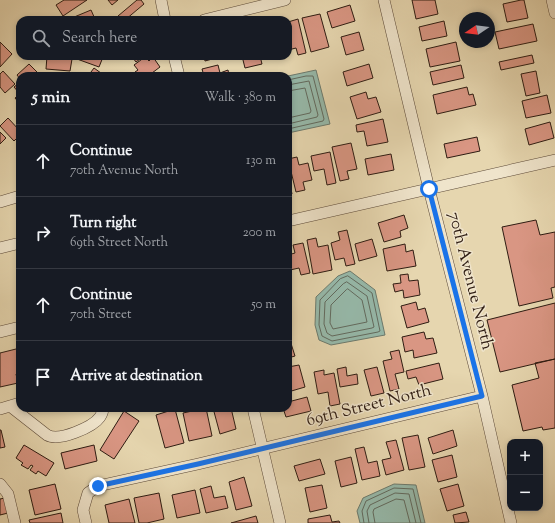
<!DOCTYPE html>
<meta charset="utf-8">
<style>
body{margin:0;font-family:"Sorts Mill Goudy",serif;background:#20242c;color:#f1f3f6}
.controls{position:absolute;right:12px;bottom:12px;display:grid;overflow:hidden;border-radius:8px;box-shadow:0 2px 6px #0003}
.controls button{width:36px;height:36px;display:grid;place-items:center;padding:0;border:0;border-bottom:1px solid #363941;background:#171b24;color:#f1f3f6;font:20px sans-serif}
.compass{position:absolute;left:459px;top:12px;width:36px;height:36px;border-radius:50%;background:#171b24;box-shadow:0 2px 6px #0003;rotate:257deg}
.stop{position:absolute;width:12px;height:12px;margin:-9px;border:3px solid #1a73e8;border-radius:50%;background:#fff}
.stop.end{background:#1a73e8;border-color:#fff;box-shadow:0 1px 4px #0008}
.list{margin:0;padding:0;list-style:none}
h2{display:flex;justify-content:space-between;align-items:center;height:52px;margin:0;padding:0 16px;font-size:17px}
h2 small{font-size:13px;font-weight:400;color:#9ea1a6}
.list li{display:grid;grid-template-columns:26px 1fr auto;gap:12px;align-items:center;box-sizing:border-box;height:72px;padding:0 16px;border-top:1px solid #363941}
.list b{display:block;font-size:15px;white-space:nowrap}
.list p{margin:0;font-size:13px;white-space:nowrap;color:#9ea1a6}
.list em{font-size:13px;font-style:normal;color:#9ea1a6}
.icon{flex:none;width:22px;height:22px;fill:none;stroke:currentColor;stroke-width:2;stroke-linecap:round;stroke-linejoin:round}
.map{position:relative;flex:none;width:555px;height:523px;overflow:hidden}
.search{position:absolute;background:#171b24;box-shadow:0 2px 6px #0003;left:16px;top:16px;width:276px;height:44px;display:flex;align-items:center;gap:10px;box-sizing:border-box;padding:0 14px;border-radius:12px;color:#9ea1a6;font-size:15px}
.panel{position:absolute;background:#171b24;box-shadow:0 2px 6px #0003;left:16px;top:72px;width:276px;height:340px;border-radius:12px}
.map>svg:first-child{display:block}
</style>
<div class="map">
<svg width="555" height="523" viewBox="0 0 555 523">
<rect width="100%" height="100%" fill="#e6d6af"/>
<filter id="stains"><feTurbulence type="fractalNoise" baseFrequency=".005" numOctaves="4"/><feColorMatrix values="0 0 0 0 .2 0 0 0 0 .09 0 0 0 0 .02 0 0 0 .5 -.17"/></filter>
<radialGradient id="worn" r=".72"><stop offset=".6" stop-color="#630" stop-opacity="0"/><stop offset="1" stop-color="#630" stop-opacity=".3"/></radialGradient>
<!-- water -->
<path fill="#96b9aa" stroke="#6c7a6d" d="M316,70L330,124L288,133V76Z
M350,271L375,290L385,335L331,345L319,340L315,325L316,297L338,276Z
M394,484L416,485L425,523H360L357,511L363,498Z"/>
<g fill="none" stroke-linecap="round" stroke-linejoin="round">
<!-- shore -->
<path stroke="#626a5e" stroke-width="1" d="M288,80L306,76H313L324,119L323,121L288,129
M288,85L309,81L318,115L317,117L288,124
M288,91L305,88L311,111L310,113L288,118
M348,276L372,293L380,331L378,332L332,341L322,336L319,325L320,300L340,279Z
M347,282L367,296L374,327L372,328L332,336L327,333L324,324L325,302L343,284Z
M348,289L362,300L367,322L333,329L330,323L331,305L346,290Z
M364,523L362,511L366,501L394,488L413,489L421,523
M369,523L367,511L370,505L395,493L409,494L416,523
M375,523L373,512L374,509L396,499L404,500L410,523"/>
</g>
<!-- building -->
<path fill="#d99683" stroke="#2e1c12" d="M64,0H87L63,16L56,5Z
M108,0H118L112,5Z
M137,0H141L144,4L125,20H121L118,16Z
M412,0H435L438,14L416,19Z
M521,0H524L528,18L507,22L503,4Z
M350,5L355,21L332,28L327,12Z
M91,10L95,19L92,20H67Z
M320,14L329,47L311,52L302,18Z
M298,19L306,53L298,55L296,48L288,50V22Z
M444,21L447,36L422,41L419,27Z
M533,24L537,41L499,49L495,32Z
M359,32L364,50L346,55L341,37Z
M0,42L12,54L0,67Z
M456,42L460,61L430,67L426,49Z
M532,55L534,63L501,70L499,62Z
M47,56L72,59L70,71L46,69Z
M78,56H100L103,57L99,67L77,59Z
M129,56H144L136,62L133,58L131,59Z
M204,56H223L205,61Z
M242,56H260L262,64L245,68Z
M263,56H280L263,59Z
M145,57L149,61L153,57L160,67L148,76H137L135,72L138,70L134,65Z
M29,64L41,76H20V79L17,75Z
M369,64L373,78L347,86L343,72Z
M218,65L220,73L228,70L229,76H204L202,69Z
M461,65L464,78L433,85L430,72Z
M94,68L105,76H88Z
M3,71L15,84L5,93L0,87V74Z
M536,71L540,93L526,96L521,74Z
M19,83L20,84V104L15,98L20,94L14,87Z
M467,87L469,95L473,94L476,105L437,114L433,95Z
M366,92L368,99L376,97L381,112L357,119L350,97Z
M547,95L551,113L526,118L522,101Z
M8,118L20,131V135L14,141L0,126Z
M383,119L388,142L367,146L364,131L357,132L356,125Z
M550,122L554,138L529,145L525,129Z
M0,132L6,138L0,144Z
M477,137L480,151L447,158L444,144Z
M351,143L357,169L347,171L349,179L340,181L332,147Z
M330,152L336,183L327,185L324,169L314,171L311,156Z
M391,154L394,170L368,175L365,159Z
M297,157L299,165L308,163L312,180L303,182L305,190L296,192L288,159Z
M288,175L292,194H288Z
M404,215L408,228L400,231L401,237L384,242L378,223Z
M536,220L540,235L555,232V287L551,288L553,298L519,306L502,227Z
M347,230L355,264L346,266L344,258L335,260L331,243L340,240L338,232Z
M316,238L318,247L328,245L332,270L313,274L307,240Z
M372,239L377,256L359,261L355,244Z
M303,243L310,273L301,275L299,268L290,270L288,255L295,253L293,245Z
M405,244L406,252L413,250L416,266L387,271L383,249Z
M408,274L409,281L418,280L420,295L404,298L403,290L395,292L393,284L401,283L400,275Z
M20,276V289L17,277Z
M416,302L418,310L425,308L429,322L407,328L401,306Z
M555,303V359L500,372L487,320Z
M424,332L426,339L433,338L437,353L414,358L413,350L405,352L402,337Z
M288,334L295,356L288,358Z
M20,348V366H19L20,374H16L18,383L0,387V353Z
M399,350L404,372L395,374L399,389L390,391L383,361L392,359L390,352Z
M555,359V428L543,430L542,427L523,431L512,385L539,378L535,363Z
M439,363L443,379L419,385L416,377L408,379L406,371Z
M299,365L305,387L288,392V367Z
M346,367L347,376L357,374L358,384L340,387L337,369Z
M377,367L384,393L371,396L364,370Z
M324,370V375L334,373L340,404L330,406L328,392L318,394L314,372Z
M307,397L311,411L286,417L283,408H288V402Z
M206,408L212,436L189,441L183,413Z
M213,408H231L236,429L220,434Z
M175,409L184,443L165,448L156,415Z
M124,411L139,421L114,459L100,450Z
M0,430H1L5,447L0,448Z
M453,430L457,446L433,454L428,438Z
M418,435L425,467L409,470L402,438Z
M396,440L404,470L386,475L382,460L391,458L386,442Z
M24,445L54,463L46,476L38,471L36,474L30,470L33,466L31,465L28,469L21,465L23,463L16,458Z
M94,445L97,461L65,469L61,453Z
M364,447L368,463L377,461L380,476L362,480L355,449Z
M452,455L457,477L438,482L432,460Z
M351,457L357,483L341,487L335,461Z
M320,459L325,474L299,481L294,466Z
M244,477L252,506L236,510L229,482Z
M55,484L61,509L35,515L29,490Z
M458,484L464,506L447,511L440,489Z
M322,485L327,508L310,512L305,488Z
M211,486L214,498L225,496L228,508L206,513L200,489Z
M195,490L200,513L177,518L172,495Z
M159,493L164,519L147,523H139L134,498Z
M5,498L8,513L0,515V499Z
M129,499L135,523H109L105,505Z
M466,512L469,522L455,523L453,515Z
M61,513L63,523H30L29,520Z
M330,515L332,522L339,521L340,523H308V519Z
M256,516L258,523H231Z"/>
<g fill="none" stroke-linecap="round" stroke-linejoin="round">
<defs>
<path id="minor" d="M161,0L165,20
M384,0L429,189L482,396L511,523
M552,0L555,13
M204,20L285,0
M174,56L179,76
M0,202L20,196
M288,221L555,160
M0,248L20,243
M0,332L20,327
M10,406L47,435C59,442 93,427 100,417C102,414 103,411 103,408
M253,408L280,523
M0,409L20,403
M0,484L8,494L15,523
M86,523L83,510L88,493L98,486L198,464L482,396"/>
</defs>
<!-- minor casing -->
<use href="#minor" stroke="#5c4a39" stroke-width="12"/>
<!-- minor -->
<use href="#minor" stroke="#efe4cb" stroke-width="11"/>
</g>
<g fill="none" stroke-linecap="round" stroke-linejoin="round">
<!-- route -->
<path stroke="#1a73e8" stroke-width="5" d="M98,486L198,464L482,396L429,189"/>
</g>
<g text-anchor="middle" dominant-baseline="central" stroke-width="3" stroke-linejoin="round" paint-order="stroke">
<!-- street labels -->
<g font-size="17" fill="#2e1c12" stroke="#efe4cb">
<text transform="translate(470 281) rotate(76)">70th Avenue North</text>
<text transform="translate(369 406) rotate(-14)">69th Street North</text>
</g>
</g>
<rect width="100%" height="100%" filter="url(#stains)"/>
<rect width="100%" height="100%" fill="url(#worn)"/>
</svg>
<div class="controls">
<button>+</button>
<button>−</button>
</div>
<svg class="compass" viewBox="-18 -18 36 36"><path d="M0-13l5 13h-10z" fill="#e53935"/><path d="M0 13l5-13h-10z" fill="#9ea1a6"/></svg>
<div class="stop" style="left:429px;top:189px"></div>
<div class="stop end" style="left:98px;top:486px"></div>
<div class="search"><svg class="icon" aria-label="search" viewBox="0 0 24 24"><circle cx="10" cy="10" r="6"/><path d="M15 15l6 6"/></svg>Search here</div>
<section class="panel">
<h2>5 min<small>Walk · 380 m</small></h2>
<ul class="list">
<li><svg class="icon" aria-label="ahead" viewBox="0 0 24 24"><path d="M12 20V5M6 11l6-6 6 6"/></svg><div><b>Continue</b><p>70th Avenue North</p></div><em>130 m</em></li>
<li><svg class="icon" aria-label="right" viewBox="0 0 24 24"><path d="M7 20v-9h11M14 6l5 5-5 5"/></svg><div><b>Turn right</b><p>69th Street North</p></div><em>200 m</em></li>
<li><svg class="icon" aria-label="ahead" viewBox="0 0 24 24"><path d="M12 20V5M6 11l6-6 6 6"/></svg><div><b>Continue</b><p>70th Street</p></div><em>50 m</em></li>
<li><svg class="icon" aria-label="arrive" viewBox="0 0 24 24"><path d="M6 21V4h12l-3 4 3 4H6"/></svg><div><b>Arrive at destination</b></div></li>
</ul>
</section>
</div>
